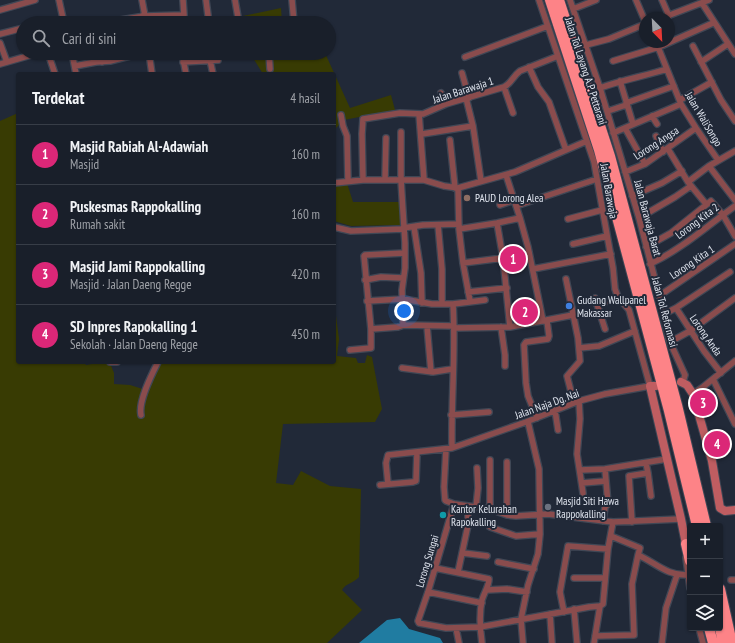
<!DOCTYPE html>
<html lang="id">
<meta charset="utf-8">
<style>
body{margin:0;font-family:"PT Sans Narrow",sans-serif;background:#262c36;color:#f1f3f6}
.controls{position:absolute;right:12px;bottom:12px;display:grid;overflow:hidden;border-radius:4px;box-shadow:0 1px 3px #0004}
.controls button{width:36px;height:36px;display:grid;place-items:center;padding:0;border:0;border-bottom:1px solid #373d47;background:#191f2a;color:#f1f3f6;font:20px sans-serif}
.compass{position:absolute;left:639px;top:12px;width:36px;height:36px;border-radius:50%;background:#191f2a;box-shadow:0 1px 3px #0004;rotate:156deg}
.you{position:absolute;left:404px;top:311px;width:14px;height:14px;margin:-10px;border:3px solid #fff;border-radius:50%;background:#1a73e8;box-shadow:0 0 0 6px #1a73e833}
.badge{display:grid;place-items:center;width:26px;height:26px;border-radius:50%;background:#db2777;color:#fff;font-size:13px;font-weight:700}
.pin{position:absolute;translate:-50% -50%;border:2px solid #fff;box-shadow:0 1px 4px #0006}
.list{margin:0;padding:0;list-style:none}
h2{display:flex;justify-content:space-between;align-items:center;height:52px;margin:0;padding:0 16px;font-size:17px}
h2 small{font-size:13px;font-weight:400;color:#9fa2a8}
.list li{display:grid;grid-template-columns:26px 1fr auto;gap:12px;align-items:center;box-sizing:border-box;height:60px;padding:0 16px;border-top:1px solid #373d47}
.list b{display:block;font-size:15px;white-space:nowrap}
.list p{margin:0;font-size:13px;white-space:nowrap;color:#9fa2a8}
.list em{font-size:13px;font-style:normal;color:#9fa2a8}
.icon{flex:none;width:22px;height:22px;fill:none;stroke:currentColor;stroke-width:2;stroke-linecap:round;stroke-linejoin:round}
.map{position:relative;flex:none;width:735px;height:643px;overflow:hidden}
.search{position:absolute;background:#191f2a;box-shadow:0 1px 3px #0004;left:16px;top:16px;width:320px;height:44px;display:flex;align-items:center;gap:10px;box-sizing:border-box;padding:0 14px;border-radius:22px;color:#9fa2a8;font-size:15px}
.panel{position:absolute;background:#191f2a;box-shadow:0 1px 3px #0004;left:16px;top:72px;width:320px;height:292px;border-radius:4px}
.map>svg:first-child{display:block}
</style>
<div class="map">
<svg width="735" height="643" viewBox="0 0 735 643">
<rect width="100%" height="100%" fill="#212938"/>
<!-- green -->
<path fill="#383b03" d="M281,8L282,23H242L243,16Z
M250,53H325L350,108L391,95L395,110L344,120L334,130V74H263Z
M18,113V362H84L86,365L103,362L110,363L114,373V384L130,385L146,390L160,362H334V300L339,339L337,356L356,358L358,363H365L367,355L372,357L382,409L375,422L283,424L276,483L293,485L301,471L330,486L361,489L359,577C354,583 346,583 342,590L362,610L327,643H0V121Z
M334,182L347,183L353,202H400L402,225L351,226L334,221Z"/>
<!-- water -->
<path fill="#207ca1" d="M400,618L409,629L440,638L443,643H359L387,620Z"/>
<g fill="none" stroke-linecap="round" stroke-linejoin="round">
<defs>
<path id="street" d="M59,0L64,23
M142,0L145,16
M183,0L184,15L183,23
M206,0L209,23
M235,0L239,23
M292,0L294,23
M570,0L600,88L639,218L664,314L669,340L685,375L683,382
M636,0L645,21
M662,0L669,16
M702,3L735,54
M573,9L596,0
M0,10L35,0
M142,16L144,23
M662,18L709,0
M48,23L64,21
M102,23L145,16L184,15
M0,34L23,28
M656,42L681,104L696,128L718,160
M0,43L7,62
M586,45L609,39L645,24
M693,46L721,100L735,121
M48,53L55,74
M72,53L76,74
M102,53V62
M149,53L152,74
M182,53L186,74
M269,53L270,69
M465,57L548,26
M210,60L213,74
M613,61L659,47L713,23
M183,62L218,60
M701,62L728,44
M0,64L38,53
M75,66L96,62L110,61L130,56L153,53
M529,67L538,87L549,102L566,150
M462,73L469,98
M620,81L633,124
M504,87L513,113
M600,88C622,80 645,76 667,69
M441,93L446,104
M466,98L473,126L481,181
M680,100L712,82
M626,103L674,86
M611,110L626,105
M419,114L424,180
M341,115L343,126L347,136L348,181
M652,116L657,124
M625,128L645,164
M401,132V180L405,243V268L402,290L403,325
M613,133L681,104
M422,134L473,126
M656,136L663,152
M450,140L455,188
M668,149L688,182L706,204
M709,166L735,200
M625,172L645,164L696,128
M506,175L520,218L528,247L543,321
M363,180L362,134L363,119L400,113L423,114L446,104L504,87C512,83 513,76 520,71L558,56
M385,180L386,138
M688,182L709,166L735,151
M334,183L363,180H424L444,186L458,188L515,172L587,141
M458,188L459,229L463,263L470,301
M632,196L662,183L682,171
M500,205L514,200
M516,206L597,179
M639,218L675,197L691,186
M568,219L602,210
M497,223L503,258L510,327
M438,225L442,269V304
M334,227L351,231L403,229
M414,227L421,273L422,303
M403,228L423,225L458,224
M459,229L497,223L520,218
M573,244L607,236
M646,247L671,233L711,201L723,215L735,236
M463,263L503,258
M650,264C682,249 707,226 735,206
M533,269L611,254
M566,279L578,338L580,361L567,376L574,403
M365,280L381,277L403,278
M468,292L507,288
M659,296L735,244
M595,298L605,329
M367,301L403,299L432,304H453L485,300
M597,305L618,297
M676,308L704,351L721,373
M664,314L676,308L730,272
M427,326L431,372
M501,327L505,355V366
M455,328L510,327L573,315
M371,329L364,256L365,255L405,253
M670,342L690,331L735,298
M579,348L599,346L635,331
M350,350L371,348V329L398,327L404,325L454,326
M110,362H117
M402,368L433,372L452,369
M713,379L735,424
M693,394L703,387L735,361
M579,401L580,419L577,454L583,493
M555,410L558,430
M141,415C138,401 152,374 158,362
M451,415L489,412
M537,418L528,396L526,383L524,345L526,342L548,339L549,336L547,321
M452,448C451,400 456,352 453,304
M446,449L444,487L445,500L446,501L454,504L490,509L507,515L516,516L548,514L613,522L681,519
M580,470L605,469L667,459
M648,473L651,496
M582,483L606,481
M388,484L386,463L388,455L452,448L526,422L579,401L605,394L650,386L629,310L618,297L615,289L613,268L594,162L539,0
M380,485L413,482L416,481L417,452
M454,504L428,592L418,621L419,623L446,628L480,627L589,607L600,606
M476,507L478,488L477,468
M490,509V460
M507,515V462
M603,521L605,507L608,504L605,469
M632,522L629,476L648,473L646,463
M490,527L516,536L540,534
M611,536L640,548L638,555C656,563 667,576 688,575
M463,553L487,556
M686,558L690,588
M498,562L534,569
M435,568L489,579C489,586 484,593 482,600C479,614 480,629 482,643
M458,572L468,525V506
M574,578H605
M731,580H735
M487,590L507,589L527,592
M428,592L482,603
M574,609L577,643
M564,612L560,592L568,546L608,549
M550,614L552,643
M456,628L459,643
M699,628L703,643
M595,636L634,635L632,584L638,555
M523,643L521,619L528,585L538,554L540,534L539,469L528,422
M594,643L600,606L603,604L608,549L613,522
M662,643L666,608L677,575"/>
<path id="secondary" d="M681,382L687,385L693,394L712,461L720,508L725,511L735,510
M656,386H650L681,519L686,544"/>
<path id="highway" d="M550,0L599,150L669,411L697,526
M559,0L610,156L677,405L706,526
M686,544L690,561
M720,589L732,643
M709,628L713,643
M720,628L723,643"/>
</defs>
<!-- street casing -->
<use href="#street" stroke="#404755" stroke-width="8"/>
<!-- secondary casing -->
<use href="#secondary" stroke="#404755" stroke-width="10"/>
<!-- highway casing -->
<use href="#highway" stroke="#404755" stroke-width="12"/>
<!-- street -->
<use href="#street" stroke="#8a4c4d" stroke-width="5.5"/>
<!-- secondary -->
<use href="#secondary" stroke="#bf5d61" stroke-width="8"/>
<!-- highway -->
<use href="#highway" stroke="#fd8387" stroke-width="10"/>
</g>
<!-- markers -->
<circle fill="#8d6e63" stroke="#212938" stroke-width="1.5" cx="467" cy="198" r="4"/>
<circle fill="#3f7fe0" stroke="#212938" stroke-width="1.5" cx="569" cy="306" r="4"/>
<circle fill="#6b7280" stroke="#212938" stroke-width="1.5" cx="548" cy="507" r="4"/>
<circle fill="#0f9aa8" stroke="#212938" stroke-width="1.5" cx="443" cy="515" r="4"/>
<g text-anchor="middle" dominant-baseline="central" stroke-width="4" stroke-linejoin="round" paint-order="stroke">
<!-- street labels -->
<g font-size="11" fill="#e0e5ef" stroke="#212938">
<text transform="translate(586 71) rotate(72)">Jalan Tol Layang A.P. Pettarani</text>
<text transform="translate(463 90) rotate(-18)">Jalan Barawaja 1</text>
<text transform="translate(704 119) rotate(59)">Jalan WaliSongo</text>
<text transform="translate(656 143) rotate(-33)">Lorong Angsa</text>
<text transform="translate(609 191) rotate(80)">Jalan Barawaja</text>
<text transform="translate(648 218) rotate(75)">Jalan Barawaja Barat</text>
<text transform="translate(697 221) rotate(-37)">Lorong Kita 2</text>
<text transform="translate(692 262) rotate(-34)">Lorong Kita 1</text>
<text transform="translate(665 312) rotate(75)">Jalan Tol Reformasi</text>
<text transform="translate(706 335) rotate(55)">Lorong Anda</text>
<text transform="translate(547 404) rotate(-20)">Jalan Naja Dg. Nai</text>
<text transform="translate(427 561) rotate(-73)">Lorong Sungai</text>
</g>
<!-- poi labels -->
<g font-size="11" fill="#e0e5ef" stroke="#212938" text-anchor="start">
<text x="475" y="198">PAUD Lorong Alea</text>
<text x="577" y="300">Gudang Wallpanel<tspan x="577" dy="13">Makassar</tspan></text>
<text x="556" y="501">Masjid Siti Hawa<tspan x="556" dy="13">Rappokalling</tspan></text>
<text x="451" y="509">Kantor Kelurahan<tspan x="451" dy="13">Rapokalling</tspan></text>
</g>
</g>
</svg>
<div class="controls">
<button>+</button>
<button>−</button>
<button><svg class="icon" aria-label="layers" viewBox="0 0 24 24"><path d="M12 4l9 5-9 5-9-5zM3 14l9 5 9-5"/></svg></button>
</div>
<svg class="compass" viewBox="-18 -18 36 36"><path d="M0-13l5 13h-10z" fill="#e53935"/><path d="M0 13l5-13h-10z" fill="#9fa2a8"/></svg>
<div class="you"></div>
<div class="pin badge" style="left:513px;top:259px">1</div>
<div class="pin badge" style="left:525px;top:312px">2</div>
<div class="pin badge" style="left:703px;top:403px">3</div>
<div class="pin badge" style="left:717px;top:444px">4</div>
<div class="search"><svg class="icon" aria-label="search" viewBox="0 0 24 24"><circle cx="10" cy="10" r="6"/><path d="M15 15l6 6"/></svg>Cari di sini</div>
<section class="panel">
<h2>Terdekat<small>4 hasil</small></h2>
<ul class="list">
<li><span class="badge">1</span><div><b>Masjid Rabiah Al-Adawiah</b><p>Masjid</p></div><em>160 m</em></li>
<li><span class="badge">2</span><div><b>Puskesmas Rappokalling</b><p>Rumah sakit</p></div><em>160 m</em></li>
<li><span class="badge">3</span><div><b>Masjid Jami Rappokalling</b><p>Masjid · Jalan Daeng Regge</p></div><em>420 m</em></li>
<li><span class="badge">4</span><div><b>SD Inpres Rapokalling 1</b><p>Sekolah · Jalan Daeng Regge</p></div><em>450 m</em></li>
</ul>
</section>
</div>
